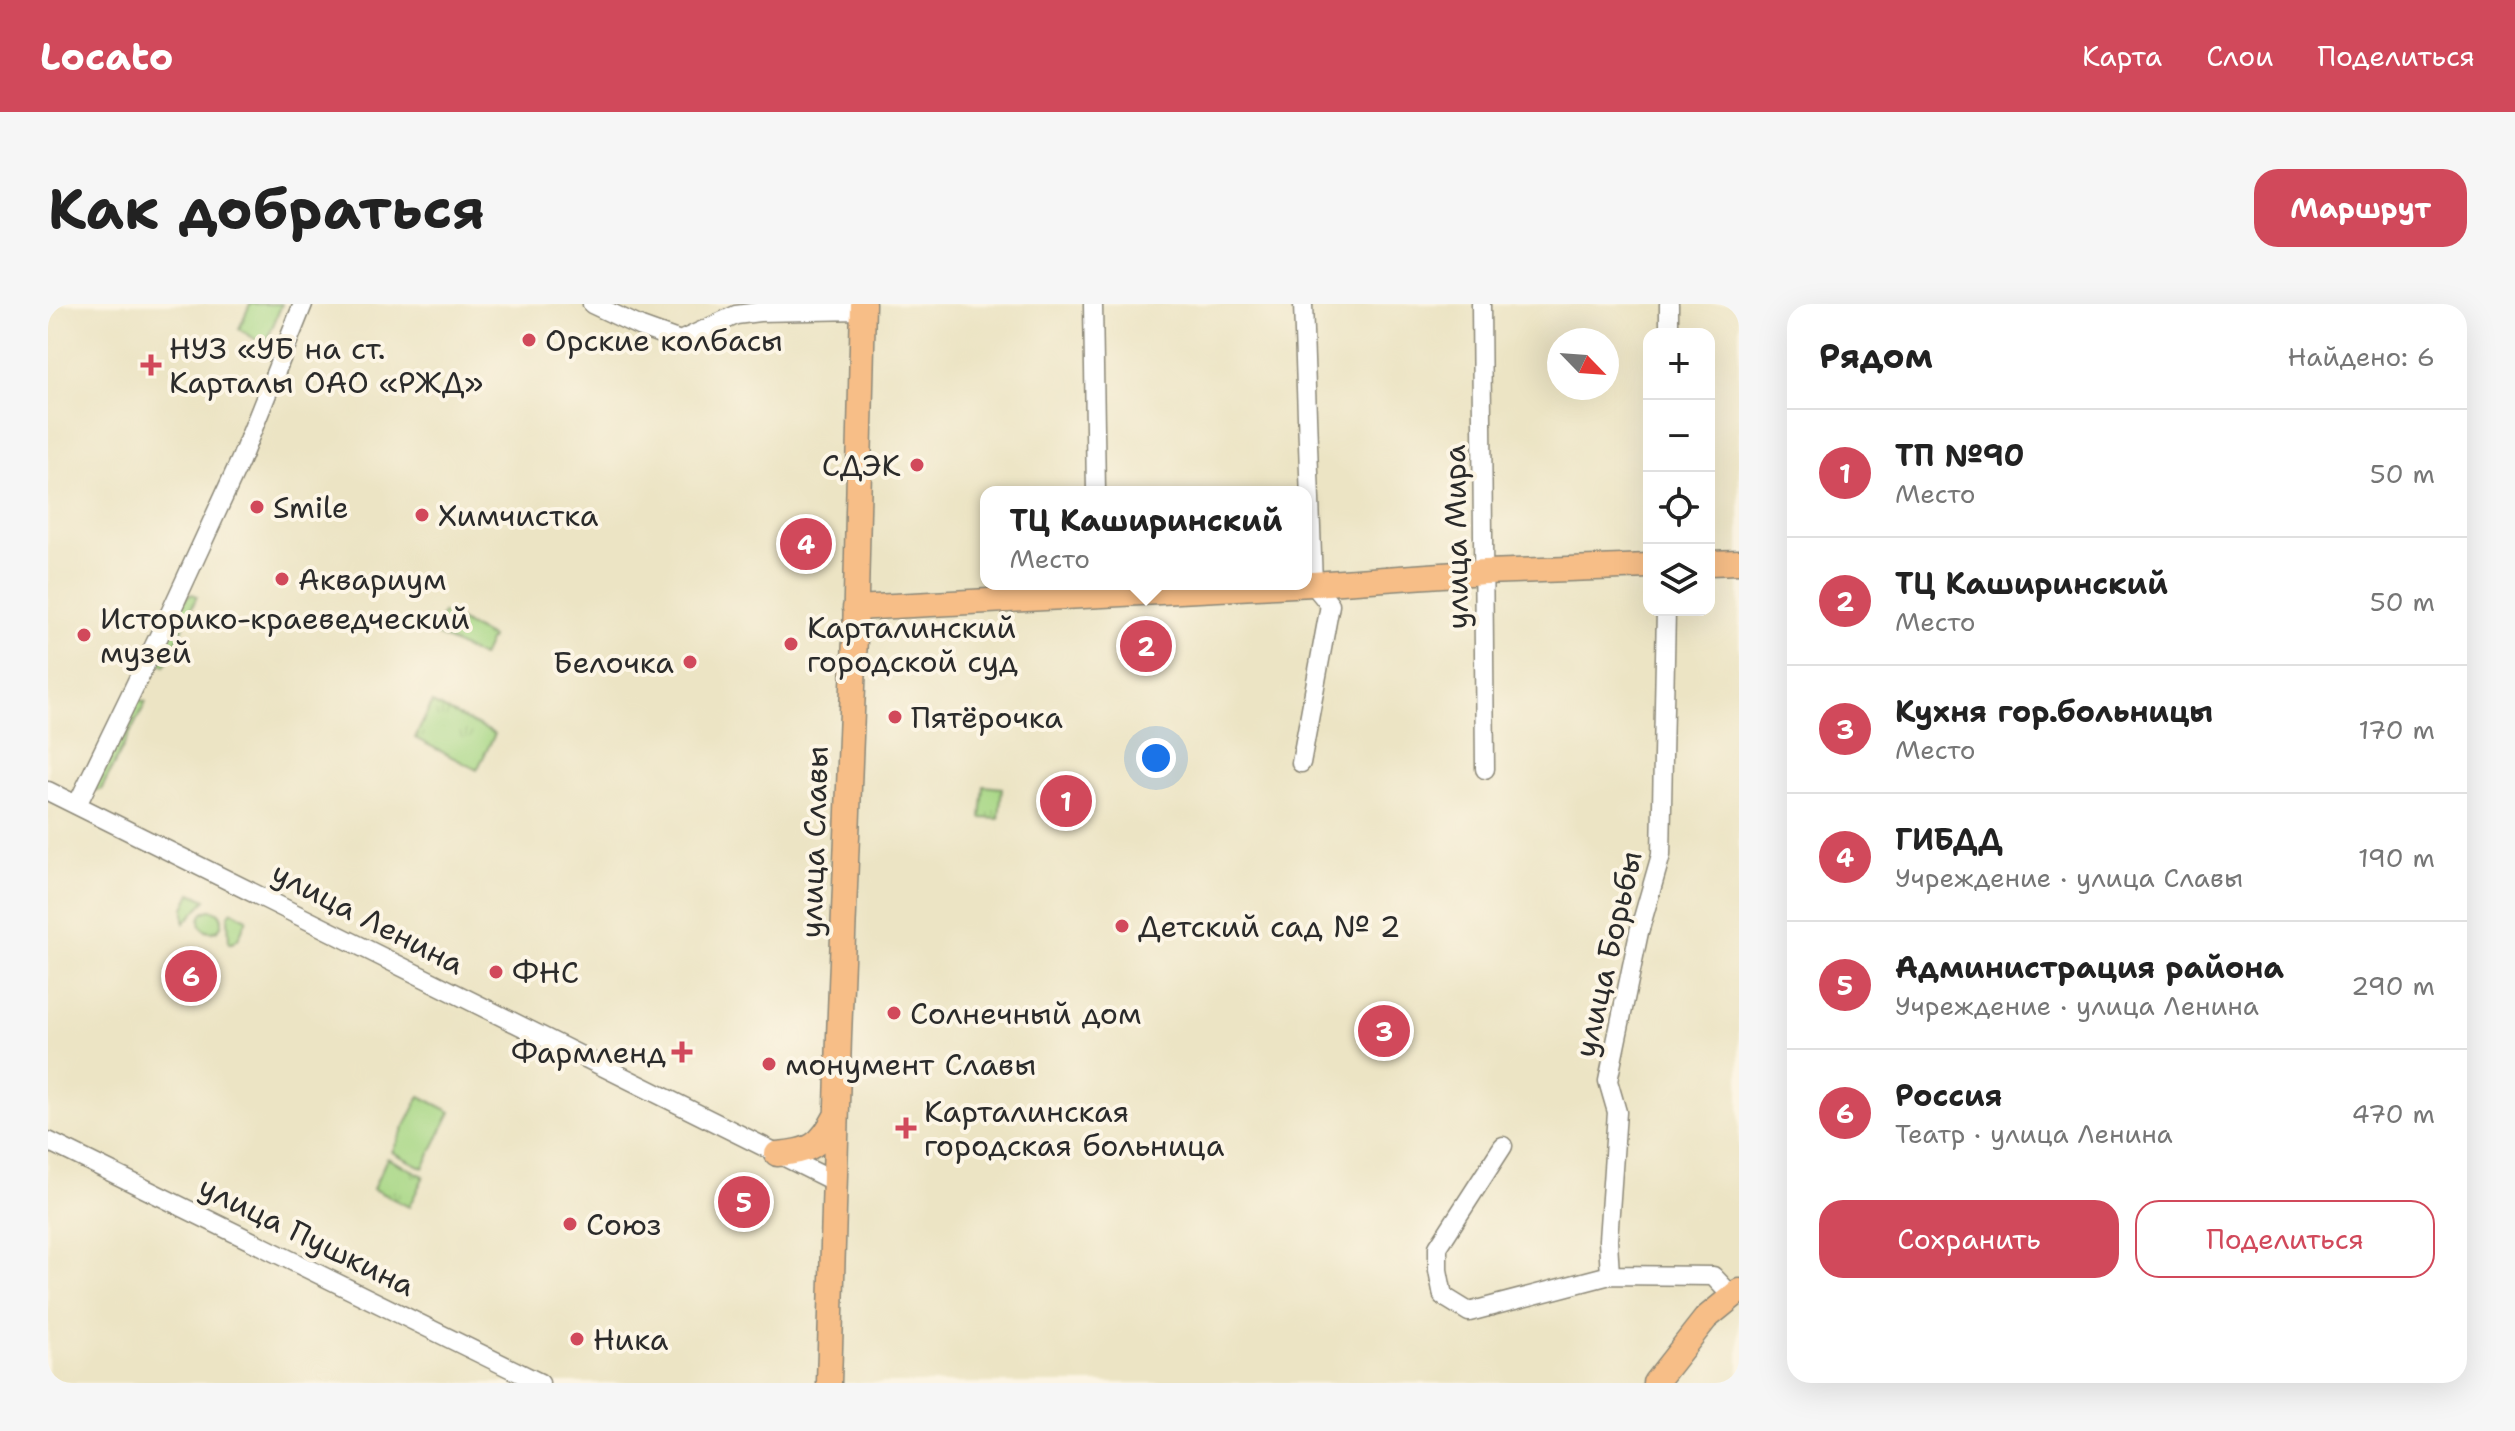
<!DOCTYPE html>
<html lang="ru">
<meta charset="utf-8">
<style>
body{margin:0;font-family:"Shantell Sans",sans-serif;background:#f6f6f6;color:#222}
.controls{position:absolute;right:24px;top:24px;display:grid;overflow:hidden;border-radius:16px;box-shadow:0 8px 32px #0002}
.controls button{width:72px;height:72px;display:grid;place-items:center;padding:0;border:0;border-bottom:2px solid #e0e0e0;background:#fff;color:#222;font:40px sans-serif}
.compass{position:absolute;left:1499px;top:24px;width:72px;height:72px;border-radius:50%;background:#fff;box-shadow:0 8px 32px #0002;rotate:115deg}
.you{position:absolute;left:1108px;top:454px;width:28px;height:28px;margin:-20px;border:6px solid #fff;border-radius:50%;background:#1a73e8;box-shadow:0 0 0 12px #1a73e833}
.badge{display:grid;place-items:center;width:52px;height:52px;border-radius:50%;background:#d1495b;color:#fff;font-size:26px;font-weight:700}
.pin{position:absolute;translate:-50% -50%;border:4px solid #fff;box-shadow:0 2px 8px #0006}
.popup{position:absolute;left:932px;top:182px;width:332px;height:104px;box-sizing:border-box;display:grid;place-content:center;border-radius:16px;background:#fff;filter:drop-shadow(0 2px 6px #0005);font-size:26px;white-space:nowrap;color:#767676}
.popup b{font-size:30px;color:#222}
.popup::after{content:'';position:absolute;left:50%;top:100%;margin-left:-16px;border:16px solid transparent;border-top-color:#fff}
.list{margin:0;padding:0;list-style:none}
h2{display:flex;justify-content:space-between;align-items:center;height:104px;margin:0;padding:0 32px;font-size:34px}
h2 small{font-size:26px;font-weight:400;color:#767676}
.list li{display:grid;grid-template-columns:52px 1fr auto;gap:24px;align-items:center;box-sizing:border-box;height:128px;padding:0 32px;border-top:2px solid #e0e0e0}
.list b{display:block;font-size:30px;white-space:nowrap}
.list p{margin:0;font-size:26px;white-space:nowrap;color:#767676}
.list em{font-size:26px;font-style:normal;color:#767676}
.actions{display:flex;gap:16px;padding:24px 32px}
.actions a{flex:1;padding:18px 0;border:2px solid #d1495b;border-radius:24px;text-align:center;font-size:28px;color:#d1495b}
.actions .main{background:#d1495b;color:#fff}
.icon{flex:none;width:44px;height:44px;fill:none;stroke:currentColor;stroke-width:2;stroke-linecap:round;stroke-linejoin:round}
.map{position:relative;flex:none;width:1691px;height:1079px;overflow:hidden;border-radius:24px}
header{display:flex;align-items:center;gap:48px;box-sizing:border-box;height:112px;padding:0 40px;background:#d1495b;color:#fff}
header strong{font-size:38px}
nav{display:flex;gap:44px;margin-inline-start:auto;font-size:28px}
.intro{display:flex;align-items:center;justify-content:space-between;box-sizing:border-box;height:192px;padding:0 48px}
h1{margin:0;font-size:56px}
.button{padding:20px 36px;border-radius:24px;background:#d1495b;color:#fff;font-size:28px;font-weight:700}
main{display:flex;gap:48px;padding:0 48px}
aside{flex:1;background:#fff;border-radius:24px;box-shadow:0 8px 32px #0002}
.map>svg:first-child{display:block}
</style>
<header>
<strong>Locato</strong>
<nav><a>Карта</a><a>Слои</a><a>Поделиться</a></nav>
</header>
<div class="intro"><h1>Как добраться</h1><a class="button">Маршрут</a></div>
<main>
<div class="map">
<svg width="1691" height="1079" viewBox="0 0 1691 1079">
<defs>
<pattern id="park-tufts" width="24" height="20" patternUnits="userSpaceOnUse" patternTransform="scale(2)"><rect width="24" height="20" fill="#a7d785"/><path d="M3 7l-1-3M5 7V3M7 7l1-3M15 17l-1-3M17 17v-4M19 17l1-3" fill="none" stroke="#90b973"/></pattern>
</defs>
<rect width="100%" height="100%" fill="#fcf5e5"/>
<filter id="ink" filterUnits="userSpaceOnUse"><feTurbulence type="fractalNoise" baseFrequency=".0125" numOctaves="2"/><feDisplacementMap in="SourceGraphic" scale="16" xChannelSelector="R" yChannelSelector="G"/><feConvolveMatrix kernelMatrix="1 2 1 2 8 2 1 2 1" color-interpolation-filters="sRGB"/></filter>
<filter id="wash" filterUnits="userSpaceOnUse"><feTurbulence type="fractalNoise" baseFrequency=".006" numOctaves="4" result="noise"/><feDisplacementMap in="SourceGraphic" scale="32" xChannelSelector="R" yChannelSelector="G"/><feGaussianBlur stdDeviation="1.8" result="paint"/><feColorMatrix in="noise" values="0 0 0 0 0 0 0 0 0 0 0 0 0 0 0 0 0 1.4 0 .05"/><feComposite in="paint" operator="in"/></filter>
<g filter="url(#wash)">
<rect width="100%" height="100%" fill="#ece4c4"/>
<!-- grass -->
<path fill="#a7d785" stroke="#698158" stroke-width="2" d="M202,0H234L217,41L191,25Z
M144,290L149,292L117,362L112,359C110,338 130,311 139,292Z
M92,396L98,398L53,486H47L45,483L87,399Z
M143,589L158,596L136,619V604Z
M152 617a11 11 0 1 1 22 0a11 11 0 1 1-22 0Z
M184,607L199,615L190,635L184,639H181L180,612Z
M372,792L403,808L375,864L344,848Z"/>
<!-- park -->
<path fill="url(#park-tufts)" stroke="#698158" stroke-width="2" d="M395,309L443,333L434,353L385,329Z
M384,399L447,430L429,466L367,434Z
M936,482L954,484L951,515L933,514Z
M339,854L376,872L361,903L325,885Z"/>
</g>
<g filter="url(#ink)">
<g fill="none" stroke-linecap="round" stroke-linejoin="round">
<defs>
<path id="minor" d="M544,0L593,23L632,37L688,11L711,8L814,6
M1045,0L1048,188
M1433,0L1437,465
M1621,30V0
M1618,306L1613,551L1591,628L1560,777L1569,808L1560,936L1562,971L1665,972L1684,992
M1253,459L1282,301L1265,280L1255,0
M0,487L787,878
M29,501L123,307L192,157L255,0
M0,837L492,1079
M1455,842L1390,943V966L1395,992L1421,1008L1562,971"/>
<path id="major" d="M1661,259L1691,258
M807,304L1265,280L1437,268L1601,262
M729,850C762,847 772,843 788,812
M781,1079L791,732L807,333L815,0
M1607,1079L1658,1014L1691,987"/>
</defs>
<!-- minor casing -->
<use href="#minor" stroke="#8c8878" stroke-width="21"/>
<!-- major casing -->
<use href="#major" stroke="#8c8878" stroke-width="27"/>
<!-- minor -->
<use href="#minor" stroke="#fff" stroke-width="18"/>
<!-- major -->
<use href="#major" stroke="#f7be87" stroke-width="24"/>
</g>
</g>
<!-- markers -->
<g fill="#d1495b" stroke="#fcf5e5" stroke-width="3">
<circle cx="481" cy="36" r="8"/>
<path d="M99 49h8v8h8v8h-8v8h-8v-8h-8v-8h8z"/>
<circle cx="869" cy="161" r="8"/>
<circle cx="209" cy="203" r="8"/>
<circle cx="374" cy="211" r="8"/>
<circle cx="234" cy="275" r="8"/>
<circle cx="36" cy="331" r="8"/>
<circle cx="743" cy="340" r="8"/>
<circle cx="642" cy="358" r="8"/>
<circle cx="847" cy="413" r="8"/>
<circle cx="1074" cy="622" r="8"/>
<circle cx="448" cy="668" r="8"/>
<circle cx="846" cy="709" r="8"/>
<path d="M630 736h8v8h8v8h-8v8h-8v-8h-8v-8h8z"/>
<circle cx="721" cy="760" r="8"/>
<path d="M854 812h8v8h8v8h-8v8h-8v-8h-8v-8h8z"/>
<circle cx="522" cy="920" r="8"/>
<circle cx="529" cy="1035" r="8"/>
</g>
<g text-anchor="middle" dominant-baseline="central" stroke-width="8" stroke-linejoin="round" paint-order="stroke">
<!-- poi labels -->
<g font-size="30" fill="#2b2b2b" stroke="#fcf5e5" text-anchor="start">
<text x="497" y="36">Орские колбасы</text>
<text x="121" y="44">НУЗ «УБ на ст.<tspan x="121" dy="34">Карталы ОАО «РЖД»</tspan></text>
<text x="853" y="161" text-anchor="end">СДЭК</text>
<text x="225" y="203">Smile</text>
<text x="390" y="211">Химчистка</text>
<text x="250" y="275">Аквариум</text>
<text x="52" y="314">Историко-краеведческий<tspan x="52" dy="34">музей</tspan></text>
<text x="759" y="323">Карталинский<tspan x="759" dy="34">городской суд</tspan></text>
<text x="626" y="358" text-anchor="end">Белочка</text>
<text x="863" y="413">Пятёрочка</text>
<text x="1090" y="622">Детский сад № 2</text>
<text x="464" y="668">ФНС</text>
<text x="862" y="709">Солнечный дом</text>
<text x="618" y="748" text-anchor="end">Фармленд</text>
<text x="737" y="760">монумент Славы</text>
<text x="876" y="807">Карталинская<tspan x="876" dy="34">городская больница</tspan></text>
<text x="538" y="920">Союз</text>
<text x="545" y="1035">Ника</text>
</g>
<!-- street labels -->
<g font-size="30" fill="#2b2b2b" stroke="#fcf5e5">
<text transform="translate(1408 233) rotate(-91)">улица Мира</text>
<text transform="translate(766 538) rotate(-88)">улица Славы</text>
<text transform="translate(320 614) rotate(27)">улица Ленина</text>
<text transform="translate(1560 650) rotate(-77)">улица Борьбы</text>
<text transform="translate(259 932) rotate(26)">улица Пушкина</text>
</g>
</g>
</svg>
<div class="controls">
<button>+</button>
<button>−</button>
<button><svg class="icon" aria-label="locate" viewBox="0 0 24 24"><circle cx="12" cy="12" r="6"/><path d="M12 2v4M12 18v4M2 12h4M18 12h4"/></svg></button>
<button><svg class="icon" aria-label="layers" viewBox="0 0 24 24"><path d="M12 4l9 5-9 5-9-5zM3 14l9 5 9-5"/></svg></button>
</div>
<svg class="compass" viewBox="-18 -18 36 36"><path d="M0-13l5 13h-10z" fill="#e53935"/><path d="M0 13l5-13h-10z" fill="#767676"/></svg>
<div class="you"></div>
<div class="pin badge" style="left:1018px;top:497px">1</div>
<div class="pin badge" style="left:1098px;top:342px">2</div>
<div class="popup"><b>ТЦ Каширинский</b>Место</div>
<div class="pin badge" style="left:1336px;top:727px">3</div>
<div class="pin badge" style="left:758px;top:240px">4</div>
<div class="pin badge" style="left:696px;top:898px">5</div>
<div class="pin badge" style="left:143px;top:672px">6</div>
</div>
<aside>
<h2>Рядом<small>Найдено: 6</small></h2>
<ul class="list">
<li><span class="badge">1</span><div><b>ТП №90</b><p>Место</p></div><em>50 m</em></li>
<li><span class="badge">2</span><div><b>ТЦ Каширинский</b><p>Место</p></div><em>50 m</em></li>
<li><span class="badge">3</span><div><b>Кухня гор.больницы</b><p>Место</p></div><em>170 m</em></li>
<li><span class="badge">4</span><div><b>ГИБДД</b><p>Учреждение · улица Славы</p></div><em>190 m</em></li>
<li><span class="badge">5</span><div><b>Администрация района</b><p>Учреждение · улица Ленина</p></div><em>290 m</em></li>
<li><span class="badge">6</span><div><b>Россия</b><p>Театр · улица Ленина</p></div><em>470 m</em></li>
</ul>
<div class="actions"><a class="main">Сохранить</a><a>Поделиться</a></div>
</aside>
</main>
